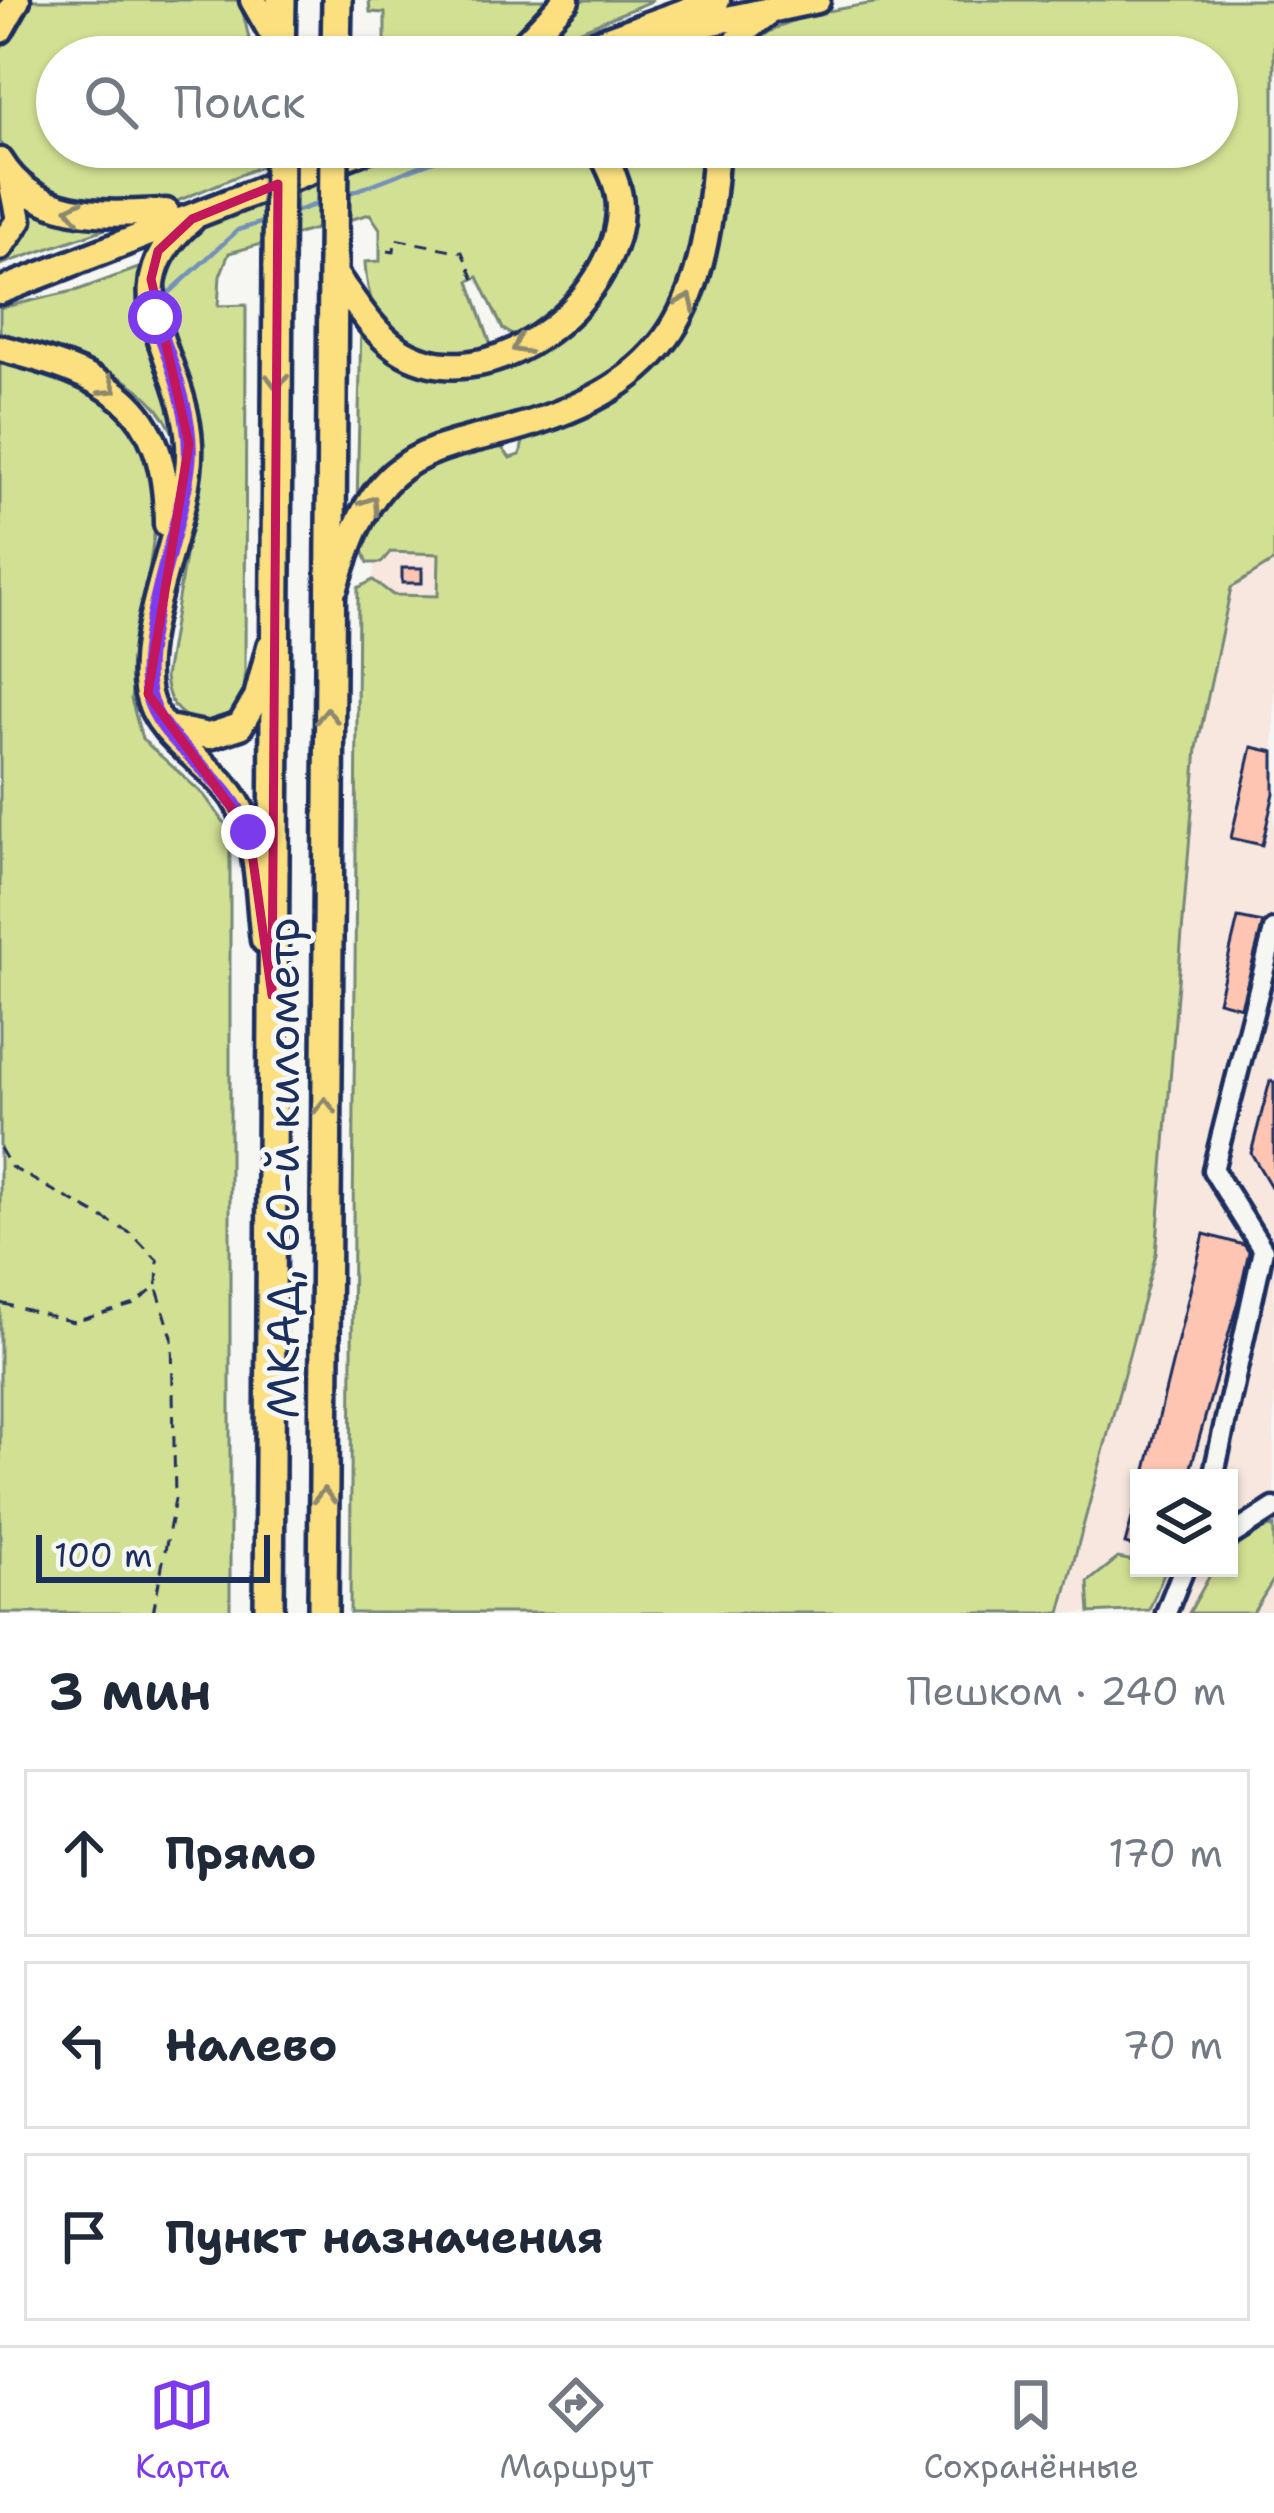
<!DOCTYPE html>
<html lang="ru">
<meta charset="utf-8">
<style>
body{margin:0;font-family:"Shantell Sans",sans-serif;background:#f2f2f3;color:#1f2937}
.controls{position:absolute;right:36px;bottom:36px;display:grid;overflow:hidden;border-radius:0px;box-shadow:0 3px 9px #0004}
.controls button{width:108px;height:108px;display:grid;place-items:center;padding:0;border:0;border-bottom:3px solid #e0e1e3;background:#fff;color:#1f2937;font:60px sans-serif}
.scale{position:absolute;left:36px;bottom:30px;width:234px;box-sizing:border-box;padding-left:12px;border:6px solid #1b2f5e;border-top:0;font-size:33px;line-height:42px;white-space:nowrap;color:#1b2f5e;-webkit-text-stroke:9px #f6f6f2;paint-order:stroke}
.stop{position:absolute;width:36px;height:36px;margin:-27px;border:9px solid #7c3aed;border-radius:50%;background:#fff}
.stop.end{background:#7c3aed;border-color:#fff;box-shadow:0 3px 12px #0008}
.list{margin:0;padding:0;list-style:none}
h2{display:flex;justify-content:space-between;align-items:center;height:156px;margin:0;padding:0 48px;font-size:51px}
h2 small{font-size:39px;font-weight:400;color:#747a83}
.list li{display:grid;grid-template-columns:78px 1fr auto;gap:36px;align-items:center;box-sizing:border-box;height:168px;margin:0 24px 24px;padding:0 24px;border:3px solid #e0e1e3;border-radius:0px}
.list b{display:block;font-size:45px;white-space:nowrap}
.list em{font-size:39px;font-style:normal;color:#747a83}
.icon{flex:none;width:66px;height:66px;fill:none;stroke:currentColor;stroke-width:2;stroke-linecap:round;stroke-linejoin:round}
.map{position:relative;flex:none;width:1274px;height:1613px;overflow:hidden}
.search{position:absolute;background:#fff;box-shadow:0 3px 9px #0004;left:36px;right:36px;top:36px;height:132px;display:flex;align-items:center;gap:30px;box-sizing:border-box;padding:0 42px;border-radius:66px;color:#747a83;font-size:45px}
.sheet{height:732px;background:#fff}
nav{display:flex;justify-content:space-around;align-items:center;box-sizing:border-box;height:168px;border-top:3px solid #e0e1e3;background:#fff;font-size:33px;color:#747a83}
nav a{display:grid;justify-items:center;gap:6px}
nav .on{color:#7c3aed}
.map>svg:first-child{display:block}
</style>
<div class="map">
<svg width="1274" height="1613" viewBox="0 0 1274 1613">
<rect width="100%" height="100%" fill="#f6f6f2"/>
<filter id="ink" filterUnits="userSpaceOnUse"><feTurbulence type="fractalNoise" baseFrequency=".00833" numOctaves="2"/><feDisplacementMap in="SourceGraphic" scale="24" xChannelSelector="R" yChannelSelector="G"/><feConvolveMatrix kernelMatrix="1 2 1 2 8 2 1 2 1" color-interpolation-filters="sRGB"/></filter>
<g filter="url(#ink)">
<!-- built -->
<path fill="#f8e7df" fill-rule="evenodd" d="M390,552L439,553L438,596L393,595L373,580L374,563Z
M1274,561V1613H1060L1156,1254L1197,748L1231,588ZM1139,1478H1229V1568H1139Z"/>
<!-- green -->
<path fill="#d2e093" stroke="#768878" stroke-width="3" d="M27,0H240L252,51L225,52V57H57V147H307L168,205L70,202L30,180L0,142V49Z
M369,0H553L497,57H385V13L370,12Z
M575,0H654L530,51Z
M892,0H1274V561L1231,588L1197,748L1156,1254L1060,1613H350L358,588L373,580L393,595L438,596L439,554L390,552L381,563H368L361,545C388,480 433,458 499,444L510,458L520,455L524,437C686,389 717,305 726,147H1217V57H740C776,12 839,10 892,0Z
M729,30L720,57H645Z
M384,147H590C597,163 610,184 612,200C617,258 560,307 520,339L503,329L478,277L469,281L491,345L486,351C417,358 368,340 365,262L380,261V229L370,214L229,253L220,276L218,306L246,305L245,686L234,713C198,733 169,717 165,677L197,484L162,315L161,266L196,230Z
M609,147H707L691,272L654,342L595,390L429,445L357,506L361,324L375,341L490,369L608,271Z
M30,204L67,220L114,226L0,265L23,239Z
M144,266L142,292L174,392L181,456C160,372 74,355 0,338V308L78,290Z
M0,356L79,377L145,434L157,514L131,699L142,739L204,795L230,830V1613H0Z
M1274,1526V1579L1253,1613H1189L1214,1568H1229V1552L1248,1534Z
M1118,1558L1139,1562V1568H1166L1149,1610L1090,1613L1088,1582Z"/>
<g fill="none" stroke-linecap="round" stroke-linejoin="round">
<!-- stream -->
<path stroke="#7391b9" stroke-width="4.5" d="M342,196L470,147
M291,213L326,201
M169,293L238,230L269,220"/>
</g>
<!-- building -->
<path fill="#fec5b3" stroke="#1b2f5e" stroke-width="3" d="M402,568H422V583H402Z
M1252,747L1274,752V793L1262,845L1231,838Z
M1238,918L1263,923L1241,1007L1218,1001Z
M1270,1081L1274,1082V1192L1251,1153Z
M1204,1234L1244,1245L1249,1252L1238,1301L1188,1478H1144Z
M1135,1507L1139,1508V1548L1125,1544Z"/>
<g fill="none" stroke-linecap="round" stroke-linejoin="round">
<defs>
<path id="minor" d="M1213,1478L1263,1250L1213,1170L1274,930
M1229,1537L1274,1508
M1166,1613L1184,1568"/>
<path id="major" d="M253,0L280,47
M0,30L17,0
M512,57L566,0
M558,57L717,0
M607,57L699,25L817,0
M728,57L744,31L765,15
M0,161C36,221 106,215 166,212
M192,219C105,292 185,354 189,444C193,515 133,629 148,694C157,737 211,763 234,798C260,836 258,896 264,940
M0,247L19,220L11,180
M332,271C352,297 370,330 398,349C485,406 619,303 620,208C620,186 609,166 599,147
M0,291L371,147
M0,348C107,376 167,400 167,524
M335,587C348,547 361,503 394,474C426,446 472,440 512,429C676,383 705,306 716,147
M173,729L209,736L240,726L257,697L270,646"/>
<path id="highway" d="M280,57L281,0
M336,57L337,0
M269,1613L278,265
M323,1613L333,263"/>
</defs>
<!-- minor casing -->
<use href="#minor" stroke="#1b2f5e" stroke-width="27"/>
<!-- major casing -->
<use href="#major" stroke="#1b2f5e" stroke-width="33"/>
<!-- highway casing -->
<use href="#highway" stroke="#1b2f5e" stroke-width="36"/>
<!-- path -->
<path stroke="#1b2f5e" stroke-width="3" stroke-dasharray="12 9" stroke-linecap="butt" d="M388,251L394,252L395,239L462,252L476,284
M0,1148L11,1167L132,1234L158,1261L157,1286L135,1304L74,1322L0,1303
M153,1613L175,1499L172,1337L157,1289"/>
<!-- minor -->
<use href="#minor" stroke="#f6f6f2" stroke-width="18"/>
<!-- major -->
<use href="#major" stroke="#fce080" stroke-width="24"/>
<!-- highway -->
<use href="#highway" stroke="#fce080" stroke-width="27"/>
<defs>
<path id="highway-bridge" d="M333,263L334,147
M278,265L279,147"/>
</defs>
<!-- highway-bridge casing -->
<use href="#highway-bridge" stroke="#1b2f5e" stroke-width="36" stroke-linecap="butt"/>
<!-- highway-bridge -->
<use href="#highway-bridge" stroke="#fce080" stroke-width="27"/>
</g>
<!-- one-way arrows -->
<defs><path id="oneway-chevron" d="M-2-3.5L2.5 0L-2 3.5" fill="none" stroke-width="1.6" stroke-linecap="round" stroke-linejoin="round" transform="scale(3)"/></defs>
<g stroke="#8c886f">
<use href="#oneway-chevron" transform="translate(74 210) rotate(-167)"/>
<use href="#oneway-chevron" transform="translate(687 302) rotate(-65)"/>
<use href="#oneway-chevron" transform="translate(520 346) rotate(152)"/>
<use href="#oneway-chevron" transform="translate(277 382) rotate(91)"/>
<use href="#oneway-chevron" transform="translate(109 387) rotate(33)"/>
<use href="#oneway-chevron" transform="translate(371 504) rotate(-57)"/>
<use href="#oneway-chevron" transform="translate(327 716) rotate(-90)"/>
<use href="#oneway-chevron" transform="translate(325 1106) rotate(-90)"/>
<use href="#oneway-chevron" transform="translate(324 1496) rotate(-90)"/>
</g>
</g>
<g fill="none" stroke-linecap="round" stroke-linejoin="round" filter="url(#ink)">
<!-- route -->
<path stroke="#7c3aed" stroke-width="15" d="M155,317C170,362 192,411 189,459C184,523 136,635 148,693C157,743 230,775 248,832"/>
</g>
<!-- marked area -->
<path fill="none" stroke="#c2185b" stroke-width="9" stroke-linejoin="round" d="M278,184L272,995L249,832L148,694L189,444L151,279L158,251L192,219Z"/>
<g text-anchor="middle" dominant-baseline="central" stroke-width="10" stroke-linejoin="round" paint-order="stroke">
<!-- street labels -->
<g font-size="45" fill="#1b2f5e" stroke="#f6f6f2">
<text transform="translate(283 1168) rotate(-90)">МКАД, 60-й километр</text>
</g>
</g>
</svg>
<div class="controls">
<button><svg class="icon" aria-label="layers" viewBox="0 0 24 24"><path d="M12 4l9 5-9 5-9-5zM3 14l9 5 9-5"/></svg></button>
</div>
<div class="scale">100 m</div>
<div class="stop" style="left:155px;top:317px"></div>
<div class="stop end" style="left:248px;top:832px"></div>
<div class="search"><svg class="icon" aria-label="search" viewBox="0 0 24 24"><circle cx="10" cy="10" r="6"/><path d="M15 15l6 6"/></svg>Поиск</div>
</div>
<section class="sheet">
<h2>3 мин<small>Пешком · 240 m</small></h2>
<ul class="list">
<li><svg class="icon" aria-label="ahead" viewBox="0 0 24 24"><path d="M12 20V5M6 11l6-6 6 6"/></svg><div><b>Прямо</b></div><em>170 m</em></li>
<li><svg class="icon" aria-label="left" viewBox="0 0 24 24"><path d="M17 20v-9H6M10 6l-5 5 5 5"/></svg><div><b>Налево</b></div><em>70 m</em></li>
<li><svg class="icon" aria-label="arrive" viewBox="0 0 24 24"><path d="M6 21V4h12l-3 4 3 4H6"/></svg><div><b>Пункт назначения</b></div></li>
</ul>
</section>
<nav>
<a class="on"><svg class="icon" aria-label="map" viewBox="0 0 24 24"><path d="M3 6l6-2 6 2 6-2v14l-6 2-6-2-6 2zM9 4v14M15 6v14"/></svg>Карта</a>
<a><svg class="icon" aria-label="directions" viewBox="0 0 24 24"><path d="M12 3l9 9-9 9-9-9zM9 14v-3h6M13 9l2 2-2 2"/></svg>Маршрут</a>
<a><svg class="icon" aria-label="saved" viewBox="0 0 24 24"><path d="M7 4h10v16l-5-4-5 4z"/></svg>Сохранённые</a>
</nav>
